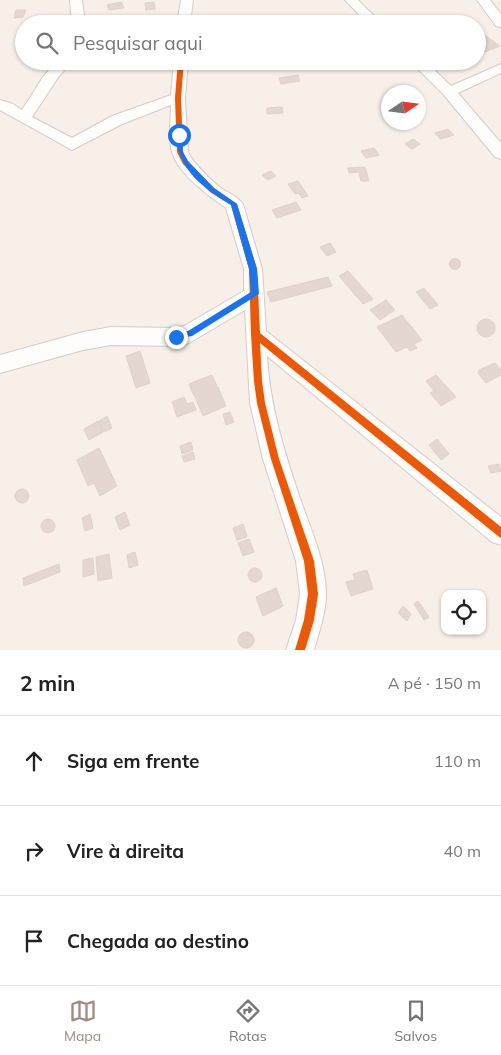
<!DOCTYPE html>
<html lang="pt">
<meta charset="utf-8">
<style>
body{margin:0;font-family:Mulish,sans-serif;background:#f6f6f6;color:#222}
.controls{position:absolute;right:15px;bottom:15px;display:grid;overflow:hidden;border-radius:10px;box-shadow:0 1px 4px #0004}
.controls button{width:45px;height:45px;display:grid;place-items:center;padding:0;border:0;border-bottom:1px solid #e0e0e0;background:#fff;color:#222;font:25px sans-serif}
.compass{position:absolute;left:381px;top:85px;width:45px;height:45px;border-radius:50%;background:#fff;box-shadow:0 1px 4px #0004;rotate:77deg}
.stop{position:absolute;width:15px;height:15px;margin:-11px;border:4px solid #1a73e8;border-radius:50%;background:#fff}
.stop.end{background:#1a73e8;border-color:#fff;box-shadow:0 1px 5px #0008}
.list{margin:0;padding:0;list-style:none}
h2{display:flex;justify-content:space-between;align-items:center;height:65px;margin:0;padding:0 20px;font-size:21px}
h2 small{font-size:16px;font-weight:400;color:#767676}
.list li{display:grid;grid-template-columns:32px 1fr auto;gap:15px;align-items:center;box-sizing:border-box;height:90px;padding:0 20px;border-top:1px solid #e0e0e0}
.list b{display:block;font-size:19px;white-space:nowrap}
.list em{font-size:16px;font-style:normal;color:#767676}
.icon{flex:none;width:28px;height:28px;fill:none;stroke:currentColor;stroke-width:2;stroke-linecap:round;stroke-linejoin:round}
.map{position:relative;flex:none;width:501px;height:650px;overflow:hidden}
.search{position:absolute;background:#fff;box-shadow:0 1px 4px #0004;left:15px;right:15px;top:15px;height:55px;display:flex;align-items:center;gap:12px;box-sizing:border-box;padding:0 18px;border-radius:28px;color:#767676;font-size:19px}
.sheet{height:335px;background:#fff}
nav{display:flex;justify-content:space-around;align-items:center;box-sizing:border-box;height:70px;border-top:1px solid #e0e0e0;background:#fff;font-size:14px;color:#767676}
nav a{display:grid;justify-items:center;gap:2px}
nav .on{color:#a28a80}
.map>svg:first-child{display:block}
</style>
<div class="map">
<svg width="501" height="650" viewBox="0 0 501 650">
<rect width="100%" height="100%" fill="#f7efe8"/>
<!-- building -->
<path fill="#e3d7d0" stroke="#dfd1ca" d="M121,2L124,8L109,10L107,5Z
M154,2L155,9L146,10L145,3Z
M16,10H26L23,17L14,18Z
M482,33L500,46L485,52L477,46V35Z
M298,75L300,81L281,84L279,78Z
M282,107L283,113L267,114V108Z
M448,129L454,135L440,139L435,133Z
M413,139L420,144L412,149L405,144Z
M374,148L379,155L366,158L361,151Z
M365,167L369,181H361L359,172L349,173L348,168Z
M271,171L276,176L268,180L262,175Z
M298,181L308,196L302,198L299,193L295,194L288,184Z
M296,202L301,210L277,218L272,210Z
M330,243L336,252L327,256L320,247Z
M449.5 264a5.5 5.5 0 1 1 11 0a5.5 5.5 0 1 1-11 0Z
M348,271L373,299L363,304L339,276Z
M328,277L332,286L271,302L267,292Z
M424,288L438,305L430,309L416,292Z
M386,300L395,310L380,320L370,310Z
M402,315L422,340L414,344L417,348L410,351L407,347L396,352L377,327Z
M477 328a9 9 0 1 1 18 0a9 9 0 1 1-18 0Z
M140,351L150,383L136,388L126,356Z
M495,363L501,370V375L486,383L478,373L479,370Z
M212,375L217,386L194,396L189,384Z
M436,375L456,397L441,406L430,393L434,391L426,381Z
M218,387L226,406L203,416L195,397Z
M184,397L187,404L193,402L196,410L177,417L172,402Z
M230,412L234,422L226,425L223,414Z
M107,416L112,428L104,432L99,421Z
M98,421L103,432L89,440L84,429Z
M437,439L449,454L441,460L429,445Z
M191,442L193,450L182,454L180,446Z
M99,448L117,486L100,496L94,483L88,486L77,460Z
M193,452L195,459L184,462L182,456Z
M499,464L501,471L491,473L488,466Z
M15 496a7 7 0 1 1 14 0a7 7 0 1 1-14 0Z
M125,512L130,525L120,530L115,517Z
M90,514L93,528L85,531L82,518Z
M41 526a7 7 0 1 1 14 0a7 7 0 1 1-14 0Z
M243,524L247,537L237,540L233,528Z
M249,539L254,552L243,556L238,543Z
M135,552L138,565L129,568L127,555Z
M109,554L112,578L98,581L96,557Z
M93,558L94,574L83,577V560Z
M59,564L60,572L24,586L23,578Z
M248 575a7 7 0 1 1 14 0a7 7 0 1 1-14 0Z
M367,570L373,589L351,596L346,582L355,580L353,574Z
M276,588L283,606L263,616L256,597Z
M418,601L429,617L424,620L414,604Z
M403,606L411,614L407,621L398,613Z
M238 640a8 8 0 1 1 16 0a8 8 0 1 1-16 0Z"/>
<g fill="none" stroke-linecap="round" stroke-linejoin="round">
<defs>
<path id="minor" d="M70,0H82L85,24H72Z
M181,0H193L190,24H177Z
M345,0H358L382,24H368Z
M477,0H490L501,14V27L496,26Z
M57,61H73L59,76L32,117L72,138L112,116L171,95L174,61H188L185,98L188,152C194,164 207,176 217,185C225,192 237,195 243,204L262,269L266,331L501,517V545L492,542L267,356C270,406 284,451 300,498C310,528 326,561 326,594C326,613 319,632 314,650H286L296,620L300,594L296,561L263,459L250,403L245,310L189,343L176,346L111,345L83,350L0,373V355L83,332L111,327L176,328L184,326L244,291V269L226,208C209,196 178,174 172,152C168,138 171,120 171,105L122,124L72,150L0,110V100L13,104L22,110L43,77Z
M410,61H425L451,86L501,64V73L458,93L501,143V159L495,157L444,95Z"/>
</defs>
<!-- minor casing -->
<use href="#minor" stroke="#d5cbc6" stroke-width="2"/>
<!-- minor -->
<use href="#minor" fill="#fefdfc" fill-rule="evenodd"/>
<defs>
<path id="cycleway" d="M178,61H184L181,98L183,152L187,161L214,188L237,204L257,269L260,333L501,527V538L498,536L260,343L262,381L265,403L279,459L314,561L318,594L314,620L305,650H295L304,620L308,594L304,561L271,459L257,403L254,381L251,334L249,269L231,205L210,192L183,164L177,152L175,98Z"/>
</defs>
<!-- cycleway casing -->
<use href="#cycleway" stroke="#fff4e9" stroke-width="3"/>
<!-- cycleway -->
<use href="#cycleway" fill="#e8590c" fill-rule="evenodd"/>
</g>
<!-- route -->
<path fill="#1a73e8" d="M179,133L182,135L183,152L188,161L214,188L237,204L257,269L259,294L192,336L173,339V334L188,331L251,292L249,269L231,205C203,188 178,170 176,135Z"/>
</svg>
<div class="controls">
<button><svg class="icon" aria-label="locate" viewBox="0 0 24 24"><circle cx="12" cy="12" r="6"/><path d="M12 2v4M12 18v4M2 12h4M18 12h4"/></svg></button>
</div>
<svg class="compass" viewBox="-18 -18 36 36"><path d="M0-13l5 13h-10z" fill="#e53935"/><path d="M0 13l5-13h-10z" fill="#767676"/></svg>
<div class="stop" style="left:179px;top:135px"></div>
<div class="stop end" style="left:176px;top:337px"></div>
<div class="search"><svg class="icon" aria-label="search" viewBox="0 0 24 24"><circle cx="10" cy="10" r="6"/><path d="M15 15l6 6"/></svg>Pesquisar aqui</div>
</div>
<section class="sheet">
<h2>2 min<small>A pé · 150 m</small></h2>
<ul class="list">
<li><svg class="icon" aria-label="ahead" viewBox="0 0 24 24"><path d="M12 20V5M6 11l6-6 6 6"/></svg><div><b>Siga em frente</b></div><em>110 m</em></li>
<li><svg class="icon" aria-label="right" viewBox="0 0 24 24"><path d="M7 20v-9h11M14 6l5 5-5 5"/></svg><div><b>Vire à direita</b></div><em>40 m</em></li>
<li><svg class="icon" aria-label="arrive" viewBox="0 0 24 24"><path d="M6 21V4h12l-3 4 3 4H6"/></svg><div><b>Chegada ao destino</b></div></li>
</ul>
</section>
<nav>
<a class="on"><svg class="icon" aria-label="map" viewBox="0 0 24 24"><path d="M3 6l6-2 6 2 6-2v14l-6 2-6-2-6 2zM9 4v14M15 6v14"/></svg>Mapa</a>
<a><svg class="icon" aria-label="directions" viewBox="0 0 24 24"><path d="M12 3l9 9-9 9-9-9zM9 14v-3h6M13 9l2 2-2 2"/></svg>Rotas</a>
<a><svg class="icon" aria-label="saved" viewBox="0 0 24 24"><path d="M7 4h10v16l-5-4-5 4z"/></svg>Salvos</a>
</nav>
